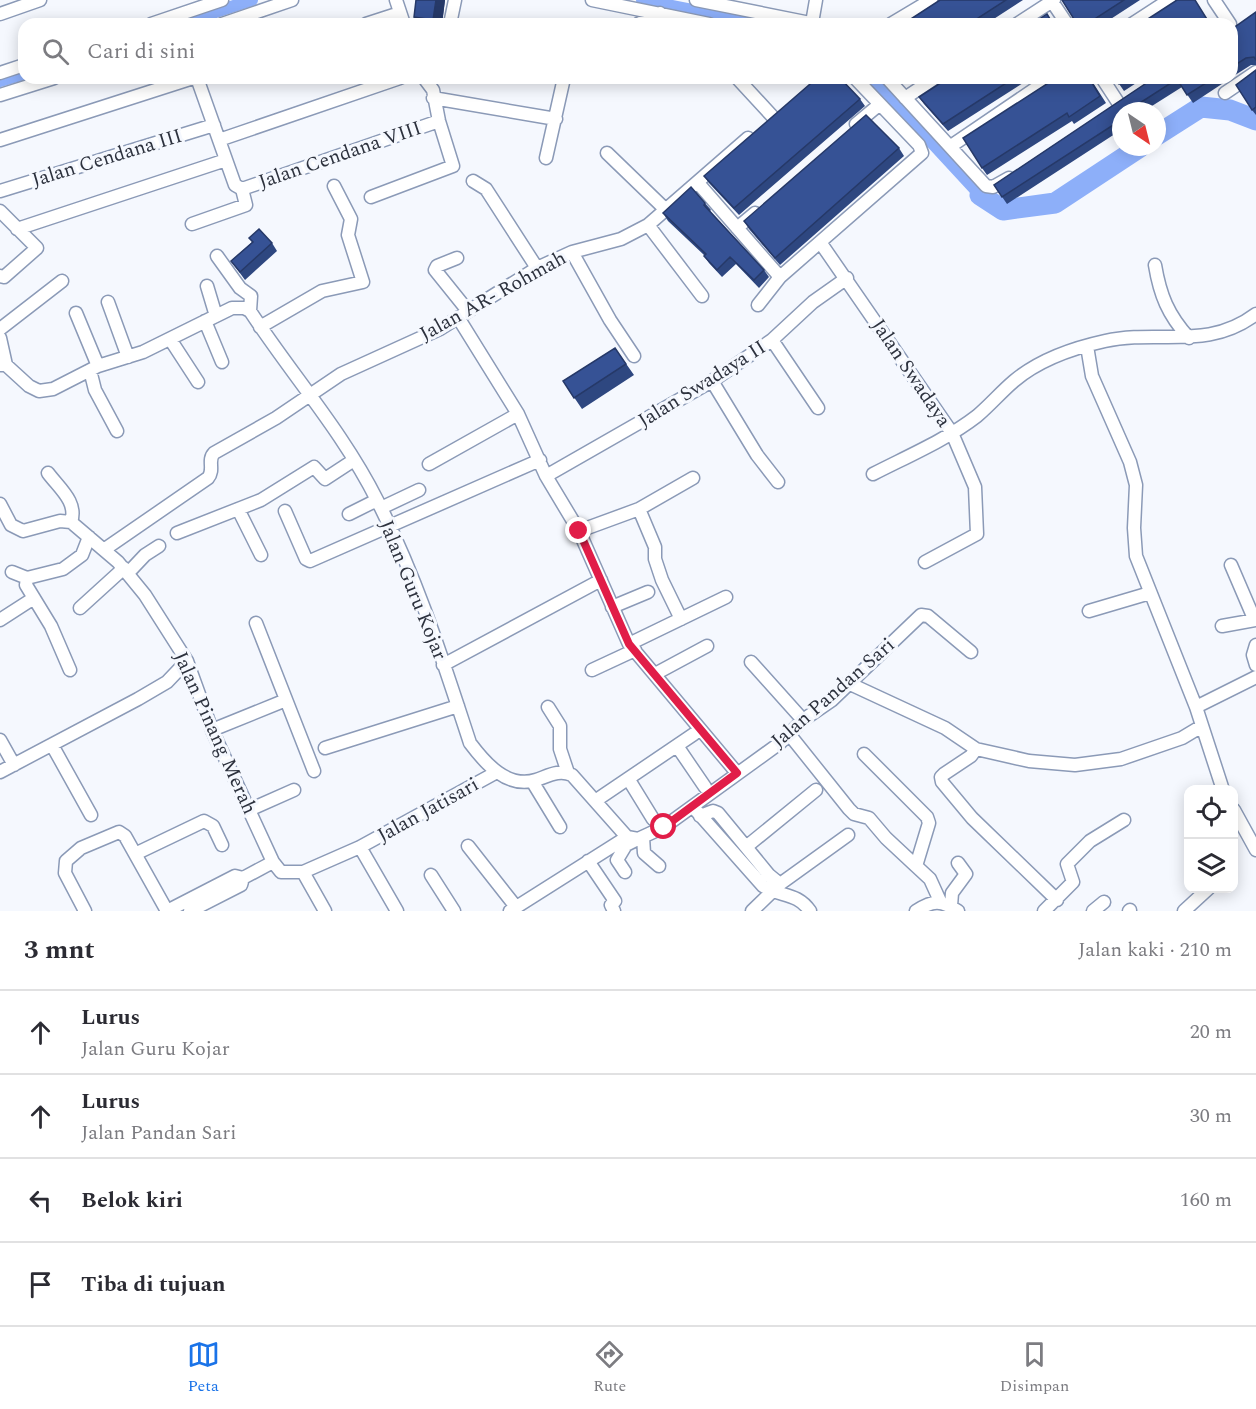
<!DOCTYPE html>
<html lang="id">
<meta charset="utf-8">
<style>
body{margin:0;font-family:Spectral,serif;background:#f7f7f7;color:#2b2b33}
.controls{position:absolute;right:18px;bottom:18px;display:grid;overflow:hidden;border-radius:12px;box-shadow:0 3px 15px #0003}
.controls button{width:54px;height:54px;display:grid;place-items:center;padding:0;border:0;border-bottom:2px solid #e1e1e2;background:#fff;color:#2b2b33;font:30px sans-serif}
.compass{position:absolute;left:1112px;top:102px;width:54px;height:54px;border-radius:50%;background:#fff;box-shadow:0 3px 15px #0003;rotate:145deg}
.stop{position:absolute;width:18px;height:18px;margin:-14px;border:4px solid #e11d48;border-radius:50%;background:#fff}
.stop.end{background:#e11d48;border-color:#fff;box-shadow:0 2px 6px #0008}
.list{margin:0;padding:0;list-style:none}
h2{display:flex;justify-content:space-between;align-items:center;height:78px;margin:0;padding:0 24px;font-size:26px}
h2 small{font-size:20px;font-weight:400;color:#7c7c81}
.list li{display:grid;grid-template-columns:39px 1fr auto;gap:18px;align-items:center;box-sizing:border-box;height:84px;padding:0 24px;border-top:2px solid #e1e1e2}
.list b{display:block;font-size:22px;white-space:nowrap}
.list p{margin:0;font-size:20px;white-space:nowrap;color:#7c7c81}
.list em{font-size:20px;font-style:normal;color:#7c7c81}
.icon{flex:none;width:33px;height:33px;fill:none;stroke:currentColor;stroke-width:2;stroke-linecap:round;stroke-linejoin:round}
.map{position:relative;flex:none;width:1256px;height:911px;overflow:hidden}
.search{position:absolute;background:#fff;box-shadow:0 3px 15px #0003;left:18px;right:18px;top:18px;height:66px;display:flex;align-items:center;gap:15px;box-sizing:border-box;padding:0 21px;border-radius:18px;color:#7c7c81;font-size:22px}
.sheet{height:414px;background:#fff}
nav{display:flex;justify-content:space-around;align-items:center;box-sizing:border-box;height:84px;border-top:2px solid #e1e1e2;background:#fff;font-size:16px;color:#7c7c81}
nav a{display:grid;justify-items:center;gap:3px}
nav .on{color:#1a73e8}
.map>svg:first-child{display:block}
</style>
<div class="map">
<svg width="1256" height="911" viewBox="0 0 1256 911">
<rect width="100%" height="100%" fill="#f5f8fe"/>
<g fill="none" stroke-linecap="round" stroke-linejoin="round">
<!-- canal -->
<path stroke="#8daff9" stroke-width="12" d="M642,0L763,24
M179,24L252,0
M872,78L980,195
M0,81L24,74"/>
<!-- river -->
<path stroke="#8daff9" stroke-width="21" d="M1157,135L1201,107L1230,110L1256,120
M980,195L1003,210L1055,203L1140,147"/>
<defs>
<path id="minor" d="M396,0L404,24
M592,0L709,24
M696,0L815,24
M1051,0L1067,24
M1214,0L1230,24
M0,14L40,0
M812,23L816,0
M151,24L222,0
M222,24L292,0
M366,24L400,13
M450,24L455,0
M638,24L660,13
M891,24L931,0
M1017,24L1054,0
M1132,24L1169,0
M0,73L24,65
M197,78L235,185L242,189
M737,78L773,117
M887,78L986,186L993,187L1009,178
M1102,78L1119,104
M1225,93L1256,72
M0,95L54,78
M433,98L556,119
M905,98L935,78
M856,124L880,104
M0,140L193,78
M219,140L400,78
M951,146L1051,78
M607,153L665,209
M546,158L564,78
M473,181L486,189L537,268
M698,183L780,277
M242,189L439,121
M0,191L214,125
M371,197L453,166L439,121L433,90L424,78
M0,211L37,248L4,277L0,276
M192,224L246,205L242,189
M648,225L702,296
M737,228L755,213
M17,229L226,160
M820,242L952,433L975,487L977,534L925,562
M572,252L610,320L634,356
M217,256L240,288L251,296L250,311
M457,258L437,266L435,270L468,311
M1155,265C1160,295 1168,315 1189,338
M207,286L216,316
M108,302L128,357
M758,305L780,277L922,153L919,145L855,78
M76,313L98,366
M459,319L518,414L546,476L579,531L629,644L737,773
M205,321L222,362
M260,327L322,291L363,282L348,235L351,219L334,186
M0,329L62,281
M0,338L6,365
M170,339L198,382
M772,340L818,408
M1087,346L1092,376L1130,462L1136,485L1134,528L1136,556L1196,707L1223,790
M0,365H6L29,386L39,391L53,389L98,366L143,352L232,308H244L250,311C292,375 343,432 377,500C417,578 443,661 470,743C485,763 507,789 536,780C548,776 559,769 572,775L627,837L638,839L664,827L780,743L803,720L832,700L921,615L928,616L971,652
M90,370L95,390L117,431
M712,381L757,455L778,482
M429,464L518,414
M48,473C59,488 78,502 71,522
M873,474C908,456 946,440 977,416C990,405 1001,392 1014,381C1040,359 1073,348 1105,341C1159,329 1207,351 1256,314
M546,476L712,381L772,340L813,302L847,278
M0,504L11,525L23,531L60,521L71,522L118,562L145,595L187,661L212,730L273,862L281,872H303L360,847L497,772
M381,508L419,490
M238,509L261,555
M639,509L693,478
M285,511L306,559L310,561L540,460
M349,514L377,500
M579,531L639,509L655,547V559L662,580L681,619
M177,533L261,500L314,467L325,479L354,460
M105,549L208,478C215,470 207,460 214,453L276,418L341,374L440,329L537,268L572,252L621,239L648,225L748,138
M1231,565L1252,614L1256,616
M12,572L27,578L63,569L82,555L89,537
M128,573L145,555L159,546
M27,578L26,585L51,626L70,670
M612,607L648,592
M80,608L124,568
M1089,611L1150,593
M0,620L34,598
M256,623L314,771
M1222,626L1256,620
M629,644L726,597
M1256,645L1253,655L1256,665
M751,662L803,720
M443,665L601,580
M592,670L635,650
M655,674L707,646
M848,683L945,728L976,749L1029,761L1075,765L1121,759L1182,738L1202,726
M548,707L560,726V749L568,773
M1196,707L1256,677
M212,730L286,700
M789,734L849,809L854,814L869,818L886,838L916,866
M0,740L14,765
M52,745L91,815
M677,746L705,787
M325,748L458,706
M976,749L971,756L944,774L941,777L942,782L972,818L1057,900
M864,754L927,817L929,823L916,866L930,879L940,901
M0,772L138,699L167,682L187,661
M629,780L653,819
M532,781L560,827
M595,801L694,734
M693,807L763,886C780,897 797,892 810,911
M249,810L294,790
M1234,810L1256,850
M700,816L713,811L718,813L769,875L780,884
M643,837L644,853L659,866
M468,846L516,907
M360,847L397,911
M746,847L816,790
M135,854L204,821L213,826L222,845
M588,861L615,901L611,905L614,911
M303,872L325,911
M625,872L617,860L626,845L634,841
M431,875L454,911
M243,878L273,862
M951,906L952,893L966,874L958,863
M85,911L65,873L66,861L81,848L119,832L125,836L167,911
M167,911L235,876L243,878L241,885L190,911
M510,911L627,837
M752,911L780,884L848,835
M916,911C933,900 941,900 958,911
M1044,911L1073,882L1067,864L1090,841L1124,820
M1093,911L1104,902
M1129,911L1130,910
M1184,911L1209,888"/>
</defs>
<!-- minor casing -->
<use href="#minor" stroke="#8b9ab7" stroke-width="15"/>
<!-- minor -->
<use href="#minor" stroke="#fff" stroke-width="12"/>
</g>
<!-- wall -->
<path fill="#2e4780" d="M416,0H445L442,24H419L414,17Z
M940,0H1023L986,24H903Z
M1062,0H1140L1103,24H1077Z
M1256,12V65H1251L1232,77V29Z
M1256,70V115L1252,110Z
M948,78H1031L948,131L924,104L919,97Z
M1090,78L1106,103L1074,124L1072,121L987,175L982,168Z
M1115,78H1144L1124,91Z
M1154,78H1231L1193,103L1182,87L1144,111H1121V130L1007,204L994,185Z
M860,99L865,106L739,215L709,183L704,176Z
M899,148L904,156L780,265L749,229L744,221Z
M705,203L711,210L710,211L764,270L769,277L759,288L736,264L722,277L709,263L704,256V255L668,221L663,213Z
M249,238L272,243L277,251L245,280L231,261L252,242Z
M615,348L634,375L582,409L563,381Z"/>
<!-- shaded-wall -->
<path fill="#263968" d="M436,0H445L442,24H436L433,20Z"/>
<!-- building -->
<path fill="#365295" stroke="#263968" stroke-width="1.5" d="M416,0H436L433,20L414,17Z
M940,0H1006L969,24H903Z
M1062,0H1124L1087,24H1077Z
M1177,0H1195L1210,24H1140Z
M1256,12V60L1254,57L1246,58L1232,67V29Z
M1047,14L1053,24H1032Z
M390,21L391,24H383Z
M1256,70V107L1252,110L1236,85Z
M817,78H840L860,99L734,208L704,176Z
M948,78H1014L943,124L919,97Z
M1056,78H1089L1100,96L1069,117L1067,113L982,168L963,138Z
M1115,78H1127L1119,84Z
M1154,78H1214L1187,95L1177,79L1129,110L1130,111H1121V120L1002,197L994,185Z
M866,115L899,148L775,258L744,221Z
M691,187L705,203L704,205L764,270L754,280L730,257L717,270L704,256L706,254L663,213Z
M259,229L272,243L240,272L231,261L253,242L249,238Z
M615,348L626,364L574,398L563,381Z"/>
<g fill="none" stroke-linecap="round" stroke-linejoin="round">
<!-- route -->
<path stroke="#e11d48" stroke-width="8" d="M579,531L629,644L737,773L664,827"/>
</g>
<g text-anchor="middle" dominant-baseline="central" stroke-width="6" stroke-linejoin="round" paint-order="stroke">
<!-- street labels -->
<g font-size="20" fill="#2d323e" stroke="#f5f8fe">
<text transform="translate(340 155) rotate(-19)">Jalan Cendana VIII</text>
<text transform="translate(107 158) rotate(-17)">Jalan Cendana III</text>
<text transform="translate(493 296) rotate(-29)">Jalan AR- Rohmah</text>
<text transform="translate(911 373) rotate(56)">Jalan Swadaya</text>
<text transform="translate(702 384) rotate(-32)">Jalan Swadaya II</text>
<text transform="translate(413 590) rotate(68)">Jalan Guru Kojar</text>
<text transform="translate(833 693) rotate(-41)">Jalan Pandan Sari</text>
<text transform="translate(215 733) rotate(66)">Jalan Pinang Merah</text>
<text transform="translate(428 810) rotate(-29)">Jalan Jatisari</text>
</g>
</g>
</svg>
<div class="controls">
<button><svg class="icon" aria-label="locate" viewBox="0 0 24 24"><circle cx="12" cy="12" r="6"/><path d="M12 2v4M12 18v4M2 12h4M18 12h4"/></svg></button>
<button><svg class="icon" aria-label="layers" viewBox="0 0 24 24"><path d="M12 4l9 5-9 5-9-5zM3 14l9 5 9-5"/></svg></button>
</div>
<svg class="compass" viewBox="-18 -18 36 36"><path d="M0-13l5 13h-10z" fill="#e53935"/><path d="M0 13l5-13h-10z" fill="#7c7c81"/></svg>
<div class="stop" style="left:664px;top:827px"></div>
<div class="stop end" style="left:579px;top:531px"></div>
<div class="search"><svg class="icon" aria-label="search" viewBox="0 0 24 24"><circle cx="10" cy="10" r="6"/><path d="M15 15l6 6"/></svg>Cari di sini</div>
</div>
<section class="sheet">
<h2>3 mnt<small>Jalan kaki · 210 m</small></h2>
<ul class="list">
<li><svg class="icon" aria-label="ahead" viewBox="0 0 24 24"><path d="M12 20V5M6 11l6-6 6 6"/></svg><div><b>Lurus</b><p>Jalan Guru Kojar</p></div><em>20 m</em></li>
<li><svg class="icon" aria-label="ahead" viewBox="0 0 24 24"><path d="M12 20V5M6 11l6-6 6 6"/></svg><div><b>Lurus</b><p>Jalan Pandan Sari</p></div><em>30 m</em></li>
<li><svg class="icon" aria-label="left" viewBox="0 0 24 24"><path d="M17 20v-9H6M10 6l-5 5 5 5"/></svg><div><b>Belok kiri</b></div><em>160 m</em></li>
<li><svg class="icon" aria-label="arrive" viewBox="0 0 24 24"><path d="M6 21V4h12l-3 4 3 4H6"/></svg><div><b>Tiba di tujuan</b></div></li>
</ul>
</section>
<nav>
<a class="on"><svg class="icon" aria-label="map" viewBox="0 0 24 24"><path d="M3 6l6-2 6 2 6-2v14l-6 2-6-2-6 2zM9 4v14M15 6v14"/></svg>Peta</a>
<a><svg class="icon" aria-label="directions" viewBox="0 0 24 24"><path d="M12 3l9 9-9 9-9-9zM9 14v-3h6M13 9l2 2-2 2"/></svg>Rute</a>
<a><svg class="icon" aria-label="saved" viewBox="0 0 24 24"><path d="M7 4h10v16l-5-4-5 4z"/></svg>Disimpan</a>
</nav>
